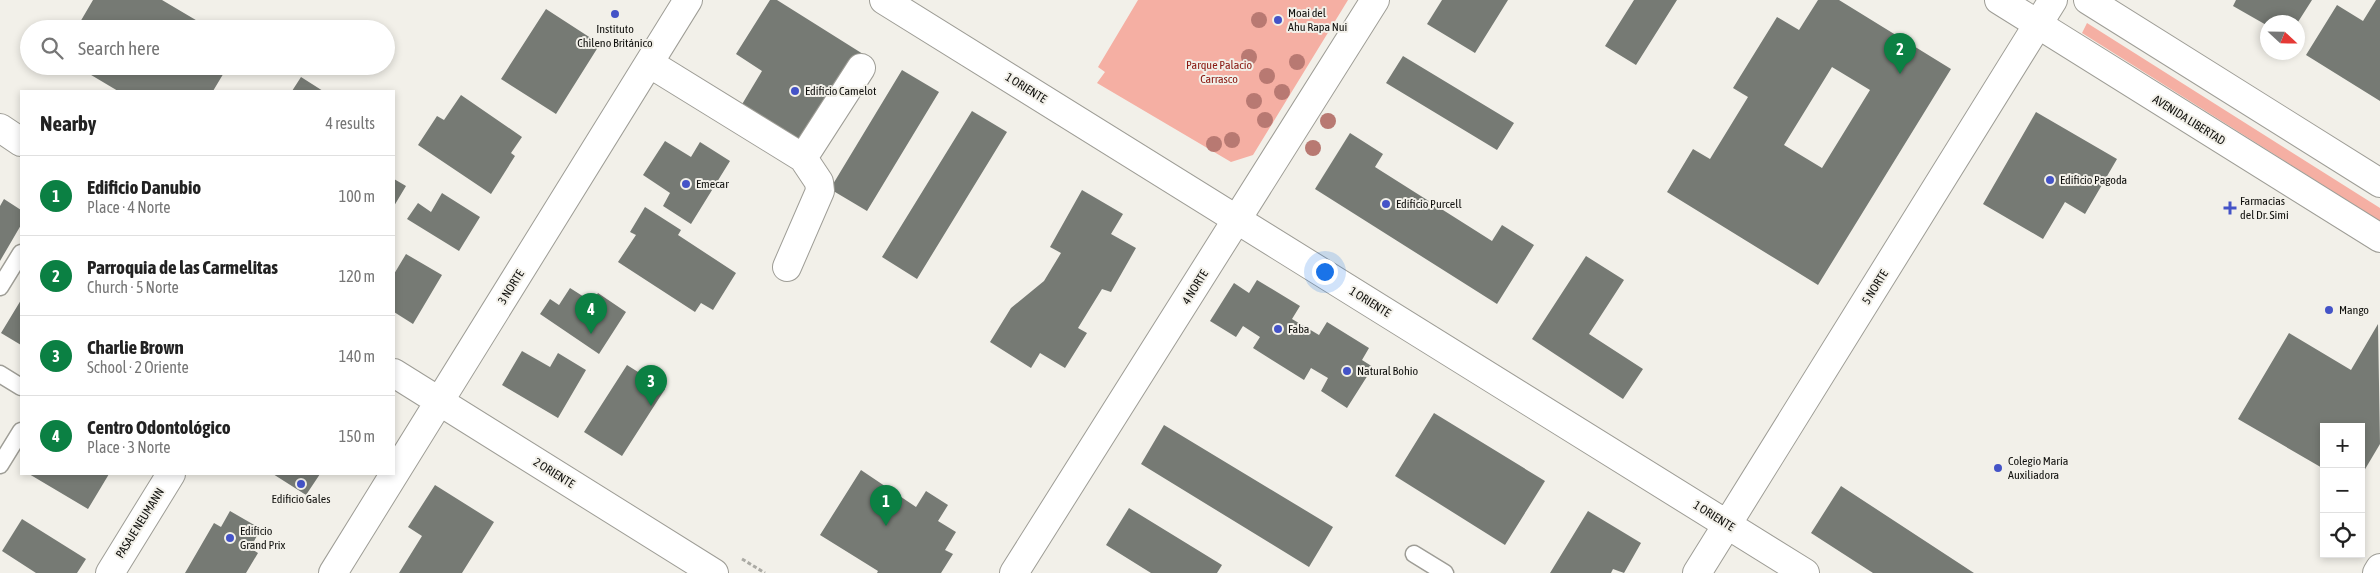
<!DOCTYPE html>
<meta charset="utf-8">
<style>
body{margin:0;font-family:"Asap Condensed",sans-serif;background:#f2f2f2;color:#222}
.controls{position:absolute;right:15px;bottom:15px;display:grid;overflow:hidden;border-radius:0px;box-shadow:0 2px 8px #0003}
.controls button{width:45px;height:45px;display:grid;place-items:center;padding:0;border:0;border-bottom:1px solid #e0e0e0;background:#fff;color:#222;font:25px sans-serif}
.compass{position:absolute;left:2260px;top:15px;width:45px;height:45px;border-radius:50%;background:#fff;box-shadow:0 2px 8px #0003;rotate:112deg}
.you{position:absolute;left:1324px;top:271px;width:18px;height:18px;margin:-12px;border:4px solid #fff;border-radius:50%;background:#1a73e8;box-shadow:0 0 0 8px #1a73e833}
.badge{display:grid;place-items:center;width:32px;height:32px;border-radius:50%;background:#0b8043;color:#fff;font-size:16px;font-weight:700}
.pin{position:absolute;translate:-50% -41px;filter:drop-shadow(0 1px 2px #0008)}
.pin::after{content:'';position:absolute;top:26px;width:18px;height:15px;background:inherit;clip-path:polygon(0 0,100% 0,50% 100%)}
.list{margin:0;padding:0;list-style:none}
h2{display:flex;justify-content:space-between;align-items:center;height:65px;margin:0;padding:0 20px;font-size:21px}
h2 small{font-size:16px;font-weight:400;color:#767676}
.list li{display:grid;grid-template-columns:32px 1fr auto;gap:15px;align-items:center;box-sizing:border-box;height:80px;padding:0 20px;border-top:1px solid #e0e0e0}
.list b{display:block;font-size:19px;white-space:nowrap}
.list p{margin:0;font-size:16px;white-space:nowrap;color:#767676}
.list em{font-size:16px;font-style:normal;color:#767676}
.icon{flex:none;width:28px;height:28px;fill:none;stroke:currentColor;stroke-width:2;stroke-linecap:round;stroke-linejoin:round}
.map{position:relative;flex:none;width:2380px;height:573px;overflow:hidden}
.search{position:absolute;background:#fff;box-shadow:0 2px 8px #0003;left:20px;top:20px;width:375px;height:55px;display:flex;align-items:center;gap:12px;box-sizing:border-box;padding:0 18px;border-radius:28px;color:#767676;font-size:19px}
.panel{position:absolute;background:#fff;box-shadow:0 2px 8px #0003;left:20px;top:90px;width:375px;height:385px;border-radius:0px}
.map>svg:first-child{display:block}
</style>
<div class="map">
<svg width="2380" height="573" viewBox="0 0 2380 573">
<rect width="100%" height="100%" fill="#f2f0e9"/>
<!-- green -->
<path fill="#f5afa3" d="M1138,0H1348L1253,155L1231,162L1097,83L1105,72L1098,67Z
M2087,23L2380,208V221L2082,33Z"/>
<!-- building -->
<path fill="#767a74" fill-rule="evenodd" d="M93,0H162L211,29H76Z
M770,0H777L863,54L802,151L738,111L762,71L736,54Z
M1442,0H1508L1475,53L1427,24Z
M1634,0H1677L1636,65L1605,46Z
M1818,0H1839L1951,69L1818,285L1667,192L1693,149L1710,159L1748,97L1733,88L1777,17L1799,30ZM1832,67L1870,90L1822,168L1784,145Z
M2236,0H2312L2298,22H2268V26L2233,6Z
M2376,0H2380V101L2306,55L2337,5L2363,21Z
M546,9L600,44L556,114L501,79Z
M1403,56L1514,123L1497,150L1386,83Z
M76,66H228L213,91H118Z
M902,70L939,92L867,211L830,189Z
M301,77L323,91H292Z
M461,95L522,137L511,153L515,156L491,194L418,145L437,116L444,120Z
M972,111L1007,132L917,279L882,257Z
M2036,112L2117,159L2085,214L2065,202L2043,239L1983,204Z
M1350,133L1383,154L1375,167L1492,241L1502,225L1534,245L1497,304L1315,189Z
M665,141L691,157L700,142L730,161L691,224L663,206L670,193L643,175Z
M394,179L406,186L394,206Z
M1082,190L1123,214L1111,234L1136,248L1111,292L1102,289L1078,328L1087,333L1065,368L1040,353L1031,368L990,342L1011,308L1044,281L1061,253L1050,247Z
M442,193L480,217L459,251L407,219L418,203L431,212Z
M4,199L21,210V225L0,261V206Z
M645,207L681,230L678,235L736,273L713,310L701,303L695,312L618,262L636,235L630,232Z
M406,254L442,275L413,324L394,312V274Z
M1586,256L1624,280L1589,334L1643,369L1623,399L1532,339Z
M1257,280L1300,306L1292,319L1319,335L1327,322L1369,348L1362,360L1373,367L1347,408L1321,391L1328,378L1311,368L1304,380L1253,348L1260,337L1243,326L1236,337L1210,321L1234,283L1249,293Z
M570,288L592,302L598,293L626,312L599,354L540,314L550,299L559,305Z
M21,300V345L1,333Z
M2378,324L2380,444L2361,476V427H2324V469L2238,419L2289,333L2351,370Z
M522,351L550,367L558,353L586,370L558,418L502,385Z
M627,365L665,389L622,456L584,432Z
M1434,413L1545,481L1505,545L1395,476Z
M1164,425L1333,527L1309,567L1141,464Z
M861,470L916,507L926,491L948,505L938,521L956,532L945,550L953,554L941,573H877L878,571L820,535Z
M29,474H109L88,509Z
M273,474H320L306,495Z
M435,485L494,522L462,573H399L422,536L408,527Z
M1841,486L1974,573H1873L1811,533Z
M1129,508L1222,565L1217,573H1151L1106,545Z
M230,511L261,529L250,548L258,553L246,573H185L214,523L221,527Z
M1588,511L1641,543L1624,573L1613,569L1611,573H1550Z
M22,519L86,559L77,573H36L2,551Z"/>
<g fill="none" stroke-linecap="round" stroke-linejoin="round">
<defs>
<path id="lane" d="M0,287L21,253
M0,374L21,387
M0,465L21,431
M1414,554L1445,573"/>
<path id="street" d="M884,0L1805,573
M649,63L803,158L861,68
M0,128L21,142
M787,267L820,191L819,182L803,158
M394,373L714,573
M110,573L171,474
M333,573L688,0
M1697,573L2053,0
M2377,573L2380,568"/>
<path id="secondary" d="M1014,573L1375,0"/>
<path id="primary" d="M1999,0L2380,238
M2088,0L2380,183"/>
</defs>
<!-- lane casing -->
<use href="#lane" stroke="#9e9d96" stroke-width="19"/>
<!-- street casing -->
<use href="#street" stroke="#9e9d96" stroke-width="30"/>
<!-- secondary casing -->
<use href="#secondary" stroke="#9e9d96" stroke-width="30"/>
<!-- primary casing -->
<use href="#primary" stroke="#9e9d96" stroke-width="30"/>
<!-- path -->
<path stroke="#abaaa4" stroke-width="3" stroke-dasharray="4 2.5" stroke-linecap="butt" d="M742,559L765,573"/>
<!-- lane -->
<use href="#lane" stroke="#fff" stroke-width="16"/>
<!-- street -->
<use href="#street" stroke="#fff" stroke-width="28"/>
<!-- secondary -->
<use href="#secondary" stroke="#fff" stroke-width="28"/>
<!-- primary -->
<use href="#primary" stroke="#fff" stroke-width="28"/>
</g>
<!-- trees -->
<g fill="#b87972">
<circle cx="1259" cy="20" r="8"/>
<circle cx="1249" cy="57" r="8"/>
<circle cx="1297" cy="62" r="8"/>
<circle cx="1267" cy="76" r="8"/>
<circle cx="1282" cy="92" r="8"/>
<circle cx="1254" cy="101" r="8"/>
<circle cx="1265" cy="120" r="8"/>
<circle cx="1328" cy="121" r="8"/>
<circle cx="1232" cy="140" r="8"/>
<circle cx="1214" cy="144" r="8"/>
<circle cx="1313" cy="148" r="8"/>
</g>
<!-- markers -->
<g fill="#4453c7" stroke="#f2f0e9" stroke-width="2">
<circle cx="615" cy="14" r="5"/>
<circle cx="1278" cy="20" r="5"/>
<circle cx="795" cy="91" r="5"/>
<circle cx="2050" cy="180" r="5"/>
<circle cx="686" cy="184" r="5"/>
<circle cx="1386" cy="204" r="5"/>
<path d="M2227.5 200.5h5v5h5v5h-5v5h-5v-5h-5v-5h5z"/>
<circle cx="2329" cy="310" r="5"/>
<circle cx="1278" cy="329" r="5"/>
<circle cx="1347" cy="371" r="5"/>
<circle cx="1998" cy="468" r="5"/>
<circle cx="301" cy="484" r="5"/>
<circle cx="230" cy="538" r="5"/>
</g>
<g text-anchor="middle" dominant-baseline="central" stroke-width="4" stroke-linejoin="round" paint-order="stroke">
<!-- poi labels -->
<g font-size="12" fill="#11110e" stroke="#f2f0e9" text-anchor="start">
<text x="1288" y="13">Moai del<tspan x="1288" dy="14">Ahu Rapa Nui</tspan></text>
<text x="615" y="29" text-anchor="middle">Instituto<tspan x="615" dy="14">Chileno Británico</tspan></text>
<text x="805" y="91">Edificio Camelot</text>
<text x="2060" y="180">Edificio Pagoda</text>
<text x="696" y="184">Emecar</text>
<text x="2240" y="201">Farmacias<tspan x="2240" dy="14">del Dr. Simi</tspan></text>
<text x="1396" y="204">Edificio Purcell</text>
<text x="2339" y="310">Mango</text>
<text x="1288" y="329">Faba</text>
<text x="1357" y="371">Natural Bohio</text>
<text x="2008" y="461">Colegio María<tspan x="2008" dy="14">Auxiliadora</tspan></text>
<text x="301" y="499" text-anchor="middle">Edificio Gales</text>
<text x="240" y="531">Edificio<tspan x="240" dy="14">Grand Prix</tspan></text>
</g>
<!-- park labels -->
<g font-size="12" fill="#891810" stroke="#f2f0e9">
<text x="1219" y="65">Parque Palacio<tspan x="1219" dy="14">Carrasco</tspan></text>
</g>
<!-- street labels -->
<g font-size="12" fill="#11110e" stroke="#f2f0e9">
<text transform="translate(1026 88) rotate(32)">1 ORIENTE</text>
<text transform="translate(2189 120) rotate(32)">AVENIDA LIBERTAD</text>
<text transform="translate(511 287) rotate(-58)">3 NORTE</text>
<text transform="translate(1195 287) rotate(-58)">4 NORTE</text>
<text transform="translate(1875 287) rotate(-58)">5 NORTE</text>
<text transform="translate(1370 302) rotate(32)">1 ORIENTE</text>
<text transform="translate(554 473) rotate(32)">2 ORIENTE</text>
<text transform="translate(1714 516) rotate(32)">1 ORIENTE</text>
<text transform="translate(140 523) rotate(-58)">PASAJE NEUMANN</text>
</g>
</g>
</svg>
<div class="controls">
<button>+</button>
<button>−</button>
<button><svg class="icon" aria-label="locate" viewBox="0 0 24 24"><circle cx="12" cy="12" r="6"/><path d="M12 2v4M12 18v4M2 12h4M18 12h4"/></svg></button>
</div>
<svg class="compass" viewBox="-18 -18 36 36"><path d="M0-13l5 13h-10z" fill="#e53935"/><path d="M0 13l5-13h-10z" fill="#767676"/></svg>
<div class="you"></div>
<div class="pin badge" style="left:886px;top:526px">1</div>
<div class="pin badge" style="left:1900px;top:74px">2</div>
<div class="pin badge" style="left:651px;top:406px">3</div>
<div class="pin badge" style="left:591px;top:334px">4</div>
<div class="search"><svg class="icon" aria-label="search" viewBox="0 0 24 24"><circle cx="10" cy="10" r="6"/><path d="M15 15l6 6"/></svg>Search here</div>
<section class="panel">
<h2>Nearby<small>4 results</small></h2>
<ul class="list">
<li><span class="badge">1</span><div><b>Edificio Danubio</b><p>Place · 4 Norte</p></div><em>100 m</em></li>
<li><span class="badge">2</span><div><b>Parroquia de las Carmelitas</b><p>Church · 5 Norte</p></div><em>120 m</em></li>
<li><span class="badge">3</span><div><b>Charlie Brown</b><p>School · 2 Oriente</p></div><em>140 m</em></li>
<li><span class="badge">4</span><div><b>Centro Odontológico</b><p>Place · 3 Norte</p></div><em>150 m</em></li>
</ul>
</section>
</div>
